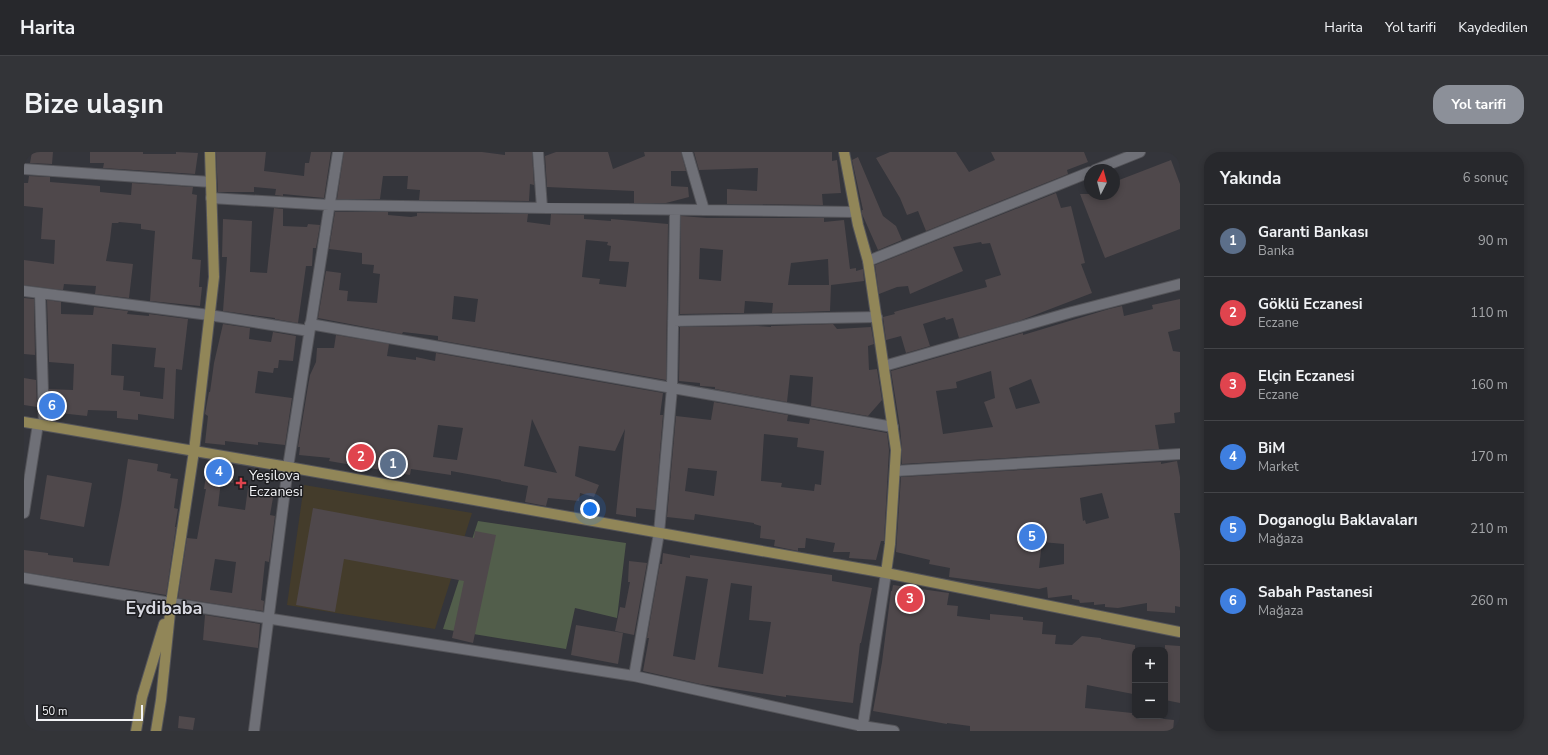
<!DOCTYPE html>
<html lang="tr">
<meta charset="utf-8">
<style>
body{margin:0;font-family:"Nunito Sans",sans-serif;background:#333438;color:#f1f3f6}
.controls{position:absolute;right:12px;bottom:12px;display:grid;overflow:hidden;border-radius:8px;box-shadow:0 2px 6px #0003}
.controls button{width:36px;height:36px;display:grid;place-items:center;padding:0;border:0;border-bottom:1px solid #434448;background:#27282c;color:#f1f3f6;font:20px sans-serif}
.compass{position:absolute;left:1060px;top:12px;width:36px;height:36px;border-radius:50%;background:#27282c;box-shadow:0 2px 6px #0003;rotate:6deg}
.scale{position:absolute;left:12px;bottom:10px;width:107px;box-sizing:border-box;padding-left:4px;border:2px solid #f2f3f7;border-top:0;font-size:11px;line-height:14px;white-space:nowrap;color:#f2f3f7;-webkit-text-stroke:3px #1c1c1f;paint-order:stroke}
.you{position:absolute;left:566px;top:357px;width:14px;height:14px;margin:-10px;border:3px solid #fff;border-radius:50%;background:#1a73e8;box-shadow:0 0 0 6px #1a73e833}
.badge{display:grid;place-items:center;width:26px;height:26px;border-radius:50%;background:#8c9099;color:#fff;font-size:13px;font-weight:700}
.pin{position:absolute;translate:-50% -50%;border:2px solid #fff;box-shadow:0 1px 4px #0006}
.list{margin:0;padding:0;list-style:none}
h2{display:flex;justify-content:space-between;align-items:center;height:52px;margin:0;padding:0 16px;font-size:17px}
h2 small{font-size:13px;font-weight:400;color:#a4a6a9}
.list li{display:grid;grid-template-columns:26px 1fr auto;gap:12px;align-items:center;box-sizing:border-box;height:72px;padding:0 16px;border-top:1px solid #434448}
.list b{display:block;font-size:15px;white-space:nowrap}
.list p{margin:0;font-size:13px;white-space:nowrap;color:#a4a6a9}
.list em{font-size:13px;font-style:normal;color:#a4a6a9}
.map{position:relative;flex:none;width:1156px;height:579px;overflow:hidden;border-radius:16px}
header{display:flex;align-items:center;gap:24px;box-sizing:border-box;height:56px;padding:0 20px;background:#27282c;border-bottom:1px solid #434448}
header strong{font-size:19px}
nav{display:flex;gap:22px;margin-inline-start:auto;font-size:14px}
.intro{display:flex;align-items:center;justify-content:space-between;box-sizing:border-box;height:96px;padding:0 24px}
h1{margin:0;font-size:28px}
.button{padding:10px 18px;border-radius:16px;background:#8c9099;color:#fff;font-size:14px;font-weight:700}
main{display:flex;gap:24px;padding:0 24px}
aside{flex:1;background:#27282c;border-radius:16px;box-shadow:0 2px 6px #0003}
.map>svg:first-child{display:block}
</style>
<header>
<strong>Harita</strong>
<nav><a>Harita</a><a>Yol tarifi</a><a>Kaydedilen</a></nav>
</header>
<div class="intro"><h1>Bize ulaşın</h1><a class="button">Yol tarifi</a></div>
<main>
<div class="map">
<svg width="1156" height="579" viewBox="0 0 1156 579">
<rect width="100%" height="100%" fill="#34353b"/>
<!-- education -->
<path fill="#443c2b" d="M280,333L448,361L411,477L263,453Z"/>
<!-- green -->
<path fill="#525e4b" d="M454,369L602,391L593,466L551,456L542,497L419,477Z"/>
<!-- building -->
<path fill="#4f484b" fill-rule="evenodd" d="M8,0H29L28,12L6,11Z
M66,0H119V2H152V0L174,1L171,22L79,16L80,11H66Z
M192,0H242L240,19L280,24L281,11H285L287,0H307L300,46L259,42V44L251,43L252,37L230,35V40H194Z
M320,0H458L481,3V0H508L510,33L506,32L505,49L395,48L396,38L383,37L384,24H359L356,47H313Z
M532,0H584L589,17L621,4L620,0H657L662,19H647V34L664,35L665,45L642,51H610V39L523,35L521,4Z
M670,0H808V9L813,8L817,41L798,42L799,53L703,52V37L733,39L734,16L675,18Z
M866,0H932L945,20L971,8L967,0H1060L1064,10L1043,18L1044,22L902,79L894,59L883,63L876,46L852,6Z
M834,5L859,64L872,74L878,88L854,98L838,62V58H839L828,8Z
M1147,8L1156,32V77L1081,106L1056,42H1090V30Z
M5,24L26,25V30L76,34V40L107,43L108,31L169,35L168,42L173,43L168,107L177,108L175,135H178L176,154L126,149L131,79L117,77V72L95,70L94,71H88L86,88L82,109L109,112L105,146L71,142L72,134L40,132L39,138L0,133V108L30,112L31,88L17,87L19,56L0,54V31H4Z
M1032,41L1037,56L1047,54L1061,111L1057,112L1068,141L995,169L935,186L929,166L922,168L921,165L899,172L906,194L882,201L877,184L862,188L859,165L871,162L870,160L877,158L963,135L961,128L977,123L966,91L958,92L957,90L929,95L939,119L886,142L884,134L873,135L855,142L851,113Z
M250,56L259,57V74L283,75L284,72L296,73L292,96H289L288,114H282L274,171L251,167V166L199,159L203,105H198L199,67L228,69L226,120L243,121Z
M311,60H364V63L387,65L393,64V61L504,62L503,70L526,73L527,62L560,63V67L587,69V67L644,72L642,228L414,188V184L379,180L378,182L294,166L302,119L317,121L315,138L324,139L323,149L353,151L356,122L349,121L350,113L338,112V101L305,97ZM562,88L584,90L583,93L587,94L585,109L605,110L602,135L575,132L576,127L558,125ZM430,144L454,147L451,170L428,167Z
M657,64L683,66H800V70L820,68L826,117L832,116V119L839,117L840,129L807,133L806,159L748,161L749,151L721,149L720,161L656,162ZM676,96L699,98L697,129L675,127ZM804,107L805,133H764L767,111Z
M0,146L10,147L11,203L0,202Z
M1156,147V177L1144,180L1149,199L1156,200V260L1150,261L1151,271L1131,273L1135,297L878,312V298L876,275L867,219L999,181V183L1085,157L1098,154L1100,164L1129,157L1128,153ZM967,219L971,246L960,250L969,275L919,282L912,239L933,236L932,230ZM1007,227L1016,251L992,257L985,236Z
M23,148L37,150V162L69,163L70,155L104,159L103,162L125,164V162L164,167L158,218L152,217L150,267L114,262V268L93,266V259L64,258L63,264L26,260L25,237L49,238L50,212L25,210ZM88,192L132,196L130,215L141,216L139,247L116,244V240L99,238L100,224L87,223Z
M199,172L226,176L225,187L247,190L249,180L272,184L269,209L255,208L254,216H250L249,221L234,219L231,241L268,246L261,293L234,290V293L201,289V293L181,291L184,264L181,262L185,240H186L190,211Z
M809,172L813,177L847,175L850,192L844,194L845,218L853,217L858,248L844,264L787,254L789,225L766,223L763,250L691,237V235L676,234V231L655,229L656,175L734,174L747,175V174Z
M312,183L365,192L363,204L392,208V205L411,209L412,201L639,241L636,263H639L631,358L612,356V365L592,362L601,277L591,299L555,294L551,324L575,333L570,345L556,341L555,349L524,346L522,354L501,350L504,334L477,329V328L427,319V323L387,317L386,323L305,309L306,306L275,303L276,295H274L284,234L286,223L292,210L293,196H310ZM508,267L533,321L500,314ZM414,273L439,276L433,308L409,305Z
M0,226L12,228L13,255L0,253Z
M690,250L764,263L763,269L785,272L786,267L863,281L865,298L860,389H857L852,408L825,406L826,400H809L811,391L782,386L781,396H774V399L750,394L751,388L736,386L737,374L730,372V371L671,362L670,368L643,365L652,264L687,268ZM740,282L774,286L773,295L800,299L797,333L791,332L790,339L757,335L758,331L737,329ZM664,316L693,319L690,344L661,339Z
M104,307L134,312L133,319L147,322L146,326L154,327L150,356L154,357L151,375H152L142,443L0,420V398L24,401V403L49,406V410L85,414L97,353Z
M1153,309L1156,325V361H1150L1156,399V455L1151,454V461L1123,459V451L1094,456L1081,455V452L1070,453V450L1056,451L1055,448L1048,447V443L1024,446L1023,435L1015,437L925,425L926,416L905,412L906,408L872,400L877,325L1137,310V312ZM1078,341L1085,366L1062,372L1061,368L1059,369L1056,346ZM1018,390L1040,392V412L1015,416Z
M183,317L210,320L209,331L197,329L194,354L221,358L224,336L250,340L246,363L251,364L245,410L241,409L237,448L240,449L239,459L154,446L163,386L173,387L182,337H180ZM191,407L212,410L208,441L186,438Z
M23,323L68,331L60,375L16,367Z
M289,356L450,386L451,379L472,383L449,491L428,486L440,429L320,407L311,460L272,453Z
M639,401L666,406V403L808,423V429L848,436L837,491H836L829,551L762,543V545L676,532L619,519L625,486H623L636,412H638ZM662,424L684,427L671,508L649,504ZM707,431L728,434L725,468L747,470L739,522L694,515Z
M605,409L623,411L610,483L591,479L596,455L601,456L606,430H604Z
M869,433L925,441L923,453L934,454L933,464L966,468V462L999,465V468L1019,470L1018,482L1032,483L1031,492L1048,493L1058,484L1077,486V487L1111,493V531L1109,542L1063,533L1061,556L1108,561V563L1111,564L1150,568L1149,579H946V574L923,571V572L849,559L858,510L867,439H868Z
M181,463L236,472L234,496L179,488Z
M552,473L599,481L594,512L547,503Z
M1141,493L1156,494V551L1141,548Z
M155,564L171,566L169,578L154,576Z"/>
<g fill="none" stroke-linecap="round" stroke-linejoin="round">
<defs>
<path id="street" d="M514,0L518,56
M663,0L680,58
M0,17L187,30
M1071,18L1116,0
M187,46L305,53L831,60
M844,109L1066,20
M0,139L185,163L285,179
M16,141L20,273
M649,169L853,165
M286,172L869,275
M860,214L1048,160L1156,132
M871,319L1156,302
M0,361L14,272
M0,426L147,451L610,524L838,574L870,579
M610,524L635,381L648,236L651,58
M230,579L264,315L314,0
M838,579L862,421"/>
<path id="secondary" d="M820,0L834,73L844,109L872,298L866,392L862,421
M0,270L264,315L862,421L1156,480
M112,579L118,545L140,472
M132,579L137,548L147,451L170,299L190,125L186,0"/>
</defs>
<!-- street casing -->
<use href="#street" stroke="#545459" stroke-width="12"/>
<!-- secondary casing -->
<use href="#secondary" stroke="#545459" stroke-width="12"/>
<!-- street -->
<use href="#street" stroke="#6f7077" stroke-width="10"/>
<!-- secondary -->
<use href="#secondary" stroke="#918658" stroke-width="10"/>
</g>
<!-- markers -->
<path fill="#e0444e" stroke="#1c1c1f" stroke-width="1.5" d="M215 325h4v4h4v4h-4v4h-4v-4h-4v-4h4z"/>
<g text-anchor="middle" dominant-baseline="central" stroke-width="3" stroke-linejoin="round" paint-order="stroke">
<!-- poi labels -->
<g font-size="14" fill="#f2f3f7" stroke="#1c1c1f" text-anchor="start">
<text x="225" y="323">Yeşilova<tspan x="225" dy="16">Eczanesi</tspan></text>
</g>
<!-- district labels -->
<g font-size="18" font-weight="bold" fill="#d8d9e1" stroke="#1c1c1f">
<text x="140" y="456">Eydibaba</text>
</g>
</g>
</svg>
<div class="controls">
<button>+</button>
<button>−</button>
</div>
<svg class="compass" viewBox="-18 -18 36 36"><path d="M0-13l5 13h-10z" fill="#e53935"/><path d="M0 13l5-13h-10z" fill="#a4a6a9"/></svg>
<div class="scale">50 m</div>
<div class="you"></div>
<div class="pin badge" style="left:369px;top:312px;background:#5c6f8a">1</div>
<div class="pin badge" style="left:337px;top:305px;background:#e0444e">2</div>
<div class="pin badge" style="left:886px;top:447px;background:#e0444e">3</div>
<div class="pin badge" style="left:195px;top:320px;background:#3f7fe0">4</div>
<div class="pin badge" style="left:1008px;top:385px;background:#3f7fe0">5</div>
<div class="pin badge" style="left:28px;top:254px;background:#3f7fe0">6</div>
</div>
<aside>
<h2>Yakında<small>6 sonuç</small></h2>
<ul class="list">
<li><span class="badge" style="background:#5c6f8a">1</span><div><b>Garanti Bankası</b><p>Banka</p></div><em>90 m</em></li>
<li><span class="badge" style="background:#e0444e">2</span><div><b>Göklü Eczanesi</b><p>Eczane</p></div><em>110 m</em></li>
<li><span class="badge" style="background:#e0444e">3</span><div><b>Elçin Eczanesi</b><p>Eczane</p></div><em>160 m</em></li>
<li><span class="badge" style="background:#3f7fe0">4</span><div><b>BiM</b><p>Market</p></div><em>170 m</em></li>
<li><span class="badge" style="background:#3f7fe0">5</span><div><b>Doganoglu Baklavaları</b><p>Mağaza</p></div><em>210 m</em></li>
<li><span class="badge" style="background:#3f7fe0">6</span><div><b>Sabah Pastanesi</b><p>Mağaza</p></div><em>260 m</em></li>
</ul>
</aside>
</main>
